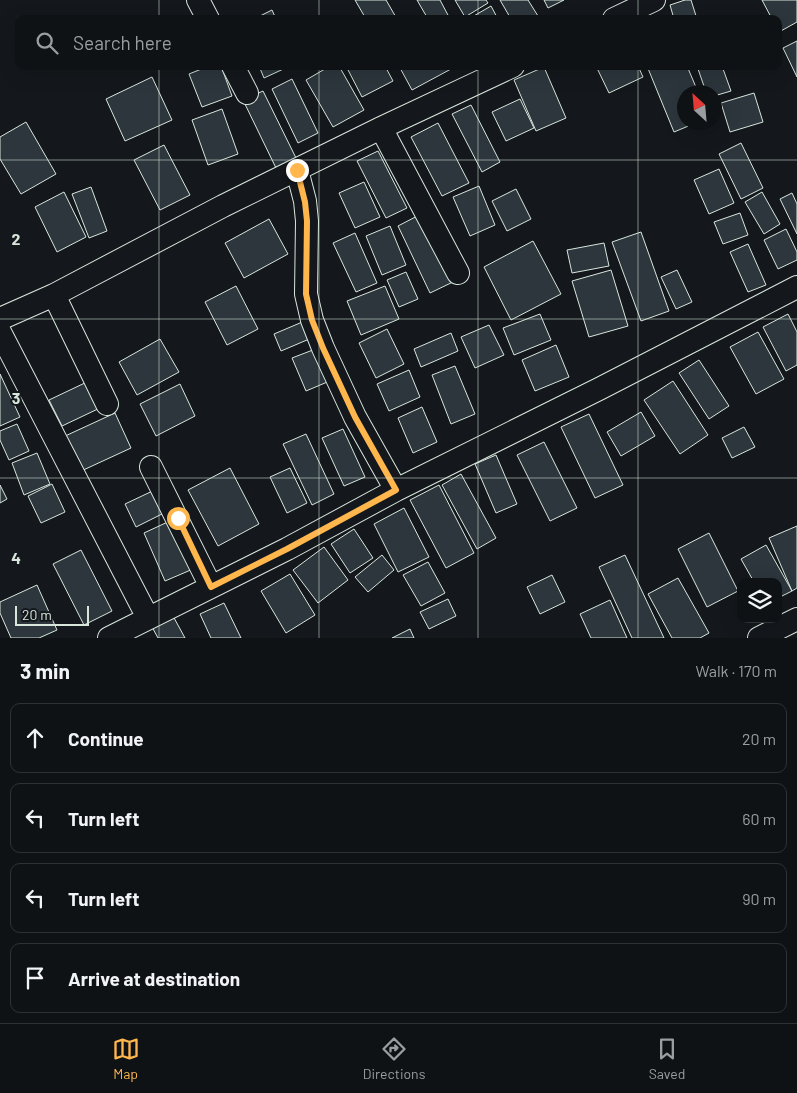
<!DOCTYPE html>
<meta charset="utf-8">
<style>
body{margin:0;font-family:Barlow,sans-serif;background:#181b1e;color:#f1f3f6}
.controls{position:absolute;right:15px;bottom:15px;display:grid;overflow:hidden;border-radius:10px;box-shadow:0 5px 20px #0002}
.controls button{width:45px;height:45px;display:grid;place-items:center;padding:0;border:0;border-bottom:1px solid #2f3234;background:#0f1215;color:#f1f3f6;font:25px sans-serif}
.compass{position:absolute;left:677px;top:85px;width:45px;height:45px;border-radius:50%;background:#0f1215;box-shadow:0 5px 20px #0002;rotate:334deg}
.scale{position:absolute;left:15px;bottom:12px;width:74px;box-sizing:border-box;padding-left:5px;border:2px solid #d8e6dc;border-top:0;font-size:14px;line-height:18px;white-space:nowrap;color:#d8e6dc;-webkit-text-stroke:4px #14181c;paint-order:stroke}
.stop{position:absolute;width:15px;height:15px;margin:-11px;border:4px solid #ffb74d;border-radius:50%;background:#fff}
.stop.end{background:#ffb74d;border-color:#fff;box-shadow:0 1px 5px #0008}
.list{margin:0;padding:0;list-style:none}
h2{display:flex;justify-content:space-between;align-items:center;height:65px;margin:0;padding:0 20px;font-size:21px}
h2 small{font-size:16px;font-weight:400;color:#9b9ea0}
.list li{display:grid;grid-template-columns:32px 1fr auto;gap:15px;align-items:center;box-sizing:border-box;height:70px;margin:0 10px 10px;padding:0 10px;border:1px solid #2f3234;border-radius:10px}
.list b{display:block;font-size:19px;white-space:nowrap}
.list em{font-size:16px;font-style:normal;color:#9b9ea0}
.icon{flex:none;width:28px;height:28px;fill:none;stroke:currentColor;stroke-width:2;stroke-linecap:round;stroke-linejoin:round}
.map{position:relative;flex:none;width:797px;height:638px;overflow:hidden}
.search{position:absolute;background:#0f1215;box-shadow:0 5px 20px #0002;left:15px;right:15px;top:15px;height:55px;display:flex;align-items:center;gap:12px;box-sizing:border-box;padding:0 18px;border-radius:10px;color:#9b9ea0;font-size:19px}
.sheet{height:385px;background:#0f1215}
nav{display:flex;justify-content:space-around;align-items:center;box-sizing:border-box;height:70px;border-top:1px solid #2f3234;background:#0f1215;font-size:14px;color:#9b9ea0}
nav a{display:grid;justify-items:center;gap:2px}
nav .on{color:#ffb74d}
.map>svg:first-child{display:block}
</style>
<div class="map">
<svg width="797" height="638" viewBox="0 0 797 638">
<rect width="100%" height="100%" fill="#14181c"/>
<!-- building -->
<path fill="#2c363c" stroke="#d8e6dc" d="M355,0H386L397,19H366Z
M417,0H440L449,17L447,19H428Z
M455,0H486L488,3L465,17Z
M500,0H528L538,16L534,19H511Z
M544,0H564L548,8Z
M685,0H691L697,19H674L670,5Z
M762,0H797V22L779,32L778,19H772Z
M491,6L498,19H473L472,17Z
M272,10L276,19H254Z
M797,41V77L783,48Z
M209,66H221L232,96L202,107L189,74Z
M259,66H290L264,78Z
M330,66H339L364,110L333,127L306,80Z
M346,66H385L393,81L362,97Z
M399,66H449L451,69L412,90Z
M596,66H638L643,77L609,93Z
M647,66H687L698,92H684V122H698L674,132Z
M697,66H722L731,91L714,96V92H706Z
M544,67L566,118L536,131L514,80Z
M152,77L172,120L125,141L106,99Z
M292,79L318,133L298,143L272,89Z
M263,91L296,158L276,168L243,100Z
M754,93L763,122L730,132L721,103Z
M520,99L534,128L506,141L492,112Z
M471,105L500,162L482,172L452,114Z
M222,109L238,154L208,165L192,120Z
M26,122L56,174L21,194L0,159V137Z
M438,123L469,183L442,196L411,137Z
M741,143L763,188L741,199L719,154Z
M164,145L190,195L160,210L134,160Z
M378,151L407,208L386,218L357,161Z
M719,169L734,203L709,214L694,180Z
M364,182L380,217L355,228L339,193Z
M479,186L495,225L470,236L453,197Z
M91,187L107,231L89,238L72,194Z
M516,189L531,219L507,231L492,201Z
M64,192L86,237L57,252L35,207Z
M762,192L780,224L764,234L745,202Z
M792,193L797,204V234L780,199Z
M423,213L455,281L430,293L398,226Z
M740,213L748,235L723,244L714,222Z
M269,219L288,254L244,278L225,243Z
M390,226L406,265L382,275L366,236Z
M786,229L797,252V260L778,269L764,240Z
M641,232L669,311L641,321L612,242Z
M355,233L377,283L356,292L333,243Z
M533,241L561,294L511,320L484,267Z
M604,243L609,266L572,273L567,250Z
M748,244L766,285L748,292L730,252Z
M611,270L628,326L589,337L572,281Z
M677,270L692,302L676,309L661,277Z
M406,272L418,299L399,307L387,280Z
M236,286L258,329L227,345L205,302Z
M385,286L399,319L361,335L347,301Z
M540,314L551,340L514,355L503,328Z
M788,314L797,332V365L786,371L763,327Z
M307,320L314,337L281,351L274,334Z
M489,325L504,355L475,368L461,337Z
M387,329L404,364L376,378L359,343Z
M758,332L784,379L756,394L730,347Z
M451,333L458,351L421,367L414,349Z
M160,339L179,372L137,395L119,362Z
M556,345L569,377L535,391L522,360Z
M318,348L332,380L306,391L292,358Z
M699,360L729,406L709,419L679,373Z
M455,366L475,414L451,424L432,375Z
M409,370L420,397L389,411L377,384Z
M0,374L20,417L0,426Z
M89,381L102,407L62,426L49,400Z
M673,381L708,435L680,454L644,400Z
M180,384L195,416L156,436L140,404Z
M422,407L437,442L413,453L398,418Z
M641,412L655,436L621,456L607,432Z
M115,413L131,448L79,472L63,437Z
M589,414L623,485L595,498L561,427Z
M17,424L29,451L9,460L0,440V431Z
M744,427L755,447L732,458L722,438Z
M343,429L365,477L344,486L322,438Z
M306,434L334,494L312,505L283,444Z
M544,442L577,508L550,521L517,455Z
M37,453L50,484L24,495L12,463Z
M496,455L517,504L496,513L475,464Z
M230,468L259,524L218,546L188,490Z
M290,468L307,503L287,513L270,477Z
M461,474L496,538L477,549L442,485Z
M52,484L65,512L41,523L28,496Z
M0,485L7,499L0,503Z
M439,485L474,553L446,568L410,500Z
M161,487L172,509L136,527L125,504Z
M404,508L429,557L398,572L374,524Z
M172,520L193,569L165,581L144,533Z
M797,526V588L792,591L769,538Z
M354,529L373,558L350,573L331,544Z
M709,533L738,591L707,607L678,549Z
M766,545L792,591L778,598V582H754L741,559Z
M324,547L348,580L318,603L293,570Z
M81,550L112,611L84,625L53,564Z
M382,555L394,570L368,592L355,577Z
M625,555L664,638H632L599,567Z
M428,562L445,593L421,606L403,575Z
M290,574L315,615L286,633L261,591Z
M552,575L565,602L540,614L527,587Z
M678,578L709,633L700,638H672L648,594Z
M37,585L57,630L39,638H11L0,613V602Z
M448,599L456,616L429,629L420,612Z
M610,600L627,638H591L580,614Z
M224,603L241,638H211L200,614Z
M173,616L185,638H158L152,627Z
M410,629L414,638H392Z"/>
<g fill="none" stroke-linecap="round" stroke-linejoin="round">
<defs>
<path id="minor" d="M198,0L208,19
M614,19L654,0
M233,66L247,93
M381,128L458,273
M297,170L305,201L307,221L306,294L312,320L323,348L355,417L396,490
M54,295L107,404
M0,319L54,295L223,206L381,128L513,66
M0,332L148,618
M151,467L211,587
M109,638L287,549L396,490L599,389L797,287
M759,638L797,619"/>
</defs>
<!-- minor casing -->
<use href="#minor" stroke="#d8e6dc" stroke-width="24"/>
<!-- minor -->
<use href="#minor" stroke="#14181c" stroke-width="22"/>
</g>
<g fill="none" stroke-linecap="round" stroke-linejoin="round">
<!-- route -->
<path stroke="#ffb74d" stroke-width="6" d="M178,518L211,587L287,549L396,490L355,417L323,348L312,320L306,294L307,221L305,202L297,170"/>
</g>
<!-- grid -->
<path fill="none" stroke="#d8e6dc" stroke-width="1" stroke-opacity="0.55" d="M159,0V19M319,0V19M478,0V19M638,0V19M159,66V638M319,66V638M478,66V638M638,66V638M0,160H797M0,319H797M0,478H797"/>
<g font-size="16" text-anchor="middle" font-weight="bold" fill="#d8e6dc" stroke="#14181c" stroke-width="4" stroke-linejoin="round" paint-order="stroke">
<text x="16" y="245">2</text>
<text x="16" y="404">3</text>
<text x="16" y="564">4</text>
</g>
</svg>
<div class="controls">
<button><svg class="icon" aria-label="layers" viewBox="0 0 24 24"><path d="M12 4l9 5-9 5-9-5zM3 14l9 5 9-5"/></svg></button>
</div>
<svg class="compass" viewBox="-18 -18 36 36"><path d="M0-13l5 13h-10z" fill="#e53935"/><path d="M0 13l5-13h-10z" fill="#9b9ea0"/></svg>
<div class="scale">20 m</div>
<div class="stop" style="left:178px;top:518px"></div>
<div class="stop end" style="left:297px;top:170px"></div>
<div class="search"><svg class="icon" aria-label="search" viewBox="0 0 24 24"><circle cx="10" cy="10" r="6"/><path d="M15 15l6 6"/></svg>Search here</div>
</div>
<section class="sheet">
<h2>3 min<small>Walk · 170 m</small></h2>
<ul class="list">
<li><svg class="icon" aria-label="ahead" viewBox="0 0 24 24"><path d="M12 20V5M6 11l6-6 6 6"/></svg><div><b>Continue</b></div><em>20 m</em></li>
<li><svg class="icon" aria-label="left" viewBox="0 0 24 24"><path d="M17 20v-9H6M10 6l-5 5 5 5"/></svg><div><b>Turn left</b></div><em>60 m</em></li>
<li><svg class="icon" aria-label="left" viewBox="0 0 24 24"><path d="M17 20v-9H6M10 6l-5 5 5 5"/></svg><div><b>Turn left</b></div><em>90 m</em></li>
<li><svg class="icon" aria-label="arrive" viewBox="0 0 24 24"><path d="M6 21V4h12l-3 4 3 4H6"/></svg><div><b>Arrive at destination</b></div></li>
</ul>
</section>
<nav>
<a class="on"><svg class="icon" aria-label="map" viewBox="0 0 24 24"><path d="M3 6l6-2 6 2 6-2v14l-6 2-6-2-6 2zM9 4v14M15 6v14"/></svg>Map</a>
<a><svg class="icon" aria-label="directions" viewBox="0 0 24 24"><path d="M12 3l9 9-9 9-9-9zM9 14v-3h6M13 9l2 2-2 2"/></svg>Directions</a>
<a><svg class="icon" aria-label="saved" viewBox="0 0 24 24"><path d="M7 4h10v16l-5-4-5 4z"/></svg>Saved</a>
</nav>
